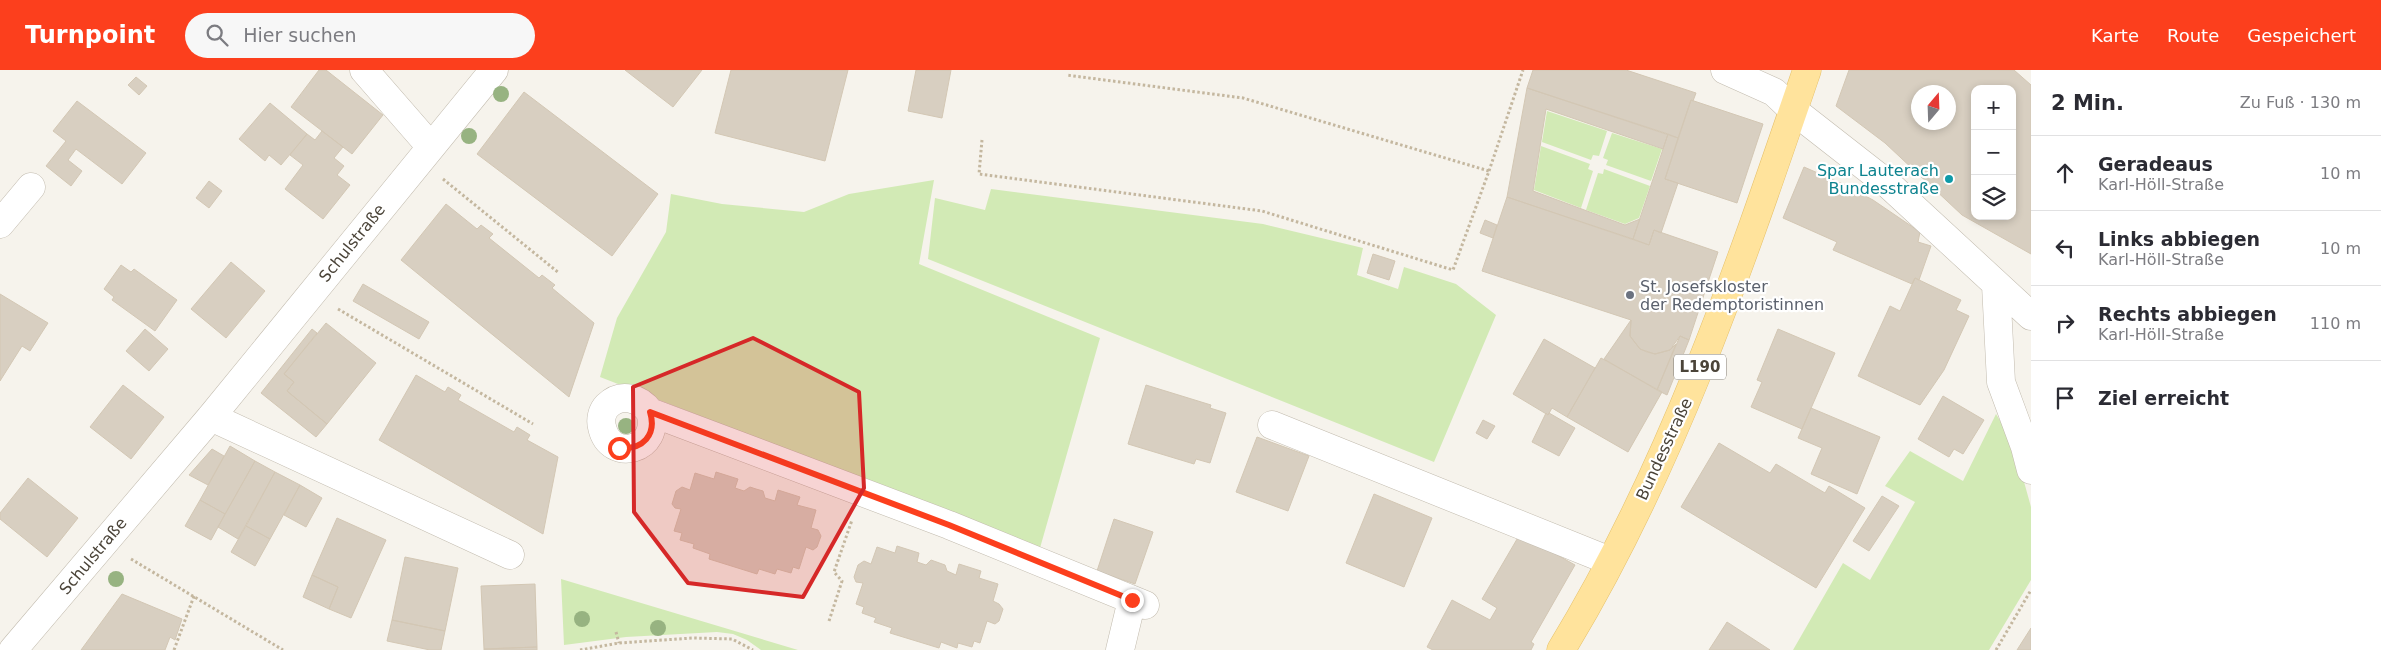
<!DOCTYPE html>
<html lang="de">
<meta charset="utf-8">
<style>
body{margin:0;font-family:"DejaVu Sans",sans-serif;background:#f7f7f7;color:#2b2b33}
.controls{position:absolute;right:15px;top:15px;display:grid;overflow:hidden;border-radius:10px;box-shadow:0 2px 8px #0003}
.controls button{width:45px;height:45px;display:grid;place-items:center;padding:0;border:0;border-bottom:1px solid #e1e1e2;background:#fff;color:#2b2b33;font:25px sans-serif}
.compass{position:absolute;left:1911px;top:15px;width:45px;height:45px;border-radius:50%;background:#fff;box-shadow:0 2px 8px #0003;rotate:19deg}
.stop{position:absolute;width:15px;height:15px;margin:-11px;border:4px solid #fc3f1d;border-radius:50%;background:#fff}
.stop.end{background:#fc3f1d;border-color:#fff;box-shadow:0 1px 5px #0008}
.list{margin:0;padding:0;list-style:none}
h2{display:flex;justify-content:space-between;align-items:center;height:65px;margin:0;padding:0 20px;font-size:21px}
h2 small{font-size:16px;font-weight:400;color:#7c7c81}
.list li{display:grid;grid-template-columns:32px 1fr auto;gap:15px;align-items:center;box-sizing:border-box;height:75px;padding:0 20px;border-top:1px solid #e1e1e2}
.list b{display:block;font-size:19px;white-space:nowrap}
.list p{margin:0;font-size:16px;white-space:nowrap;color:#7c7c81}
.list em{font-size:16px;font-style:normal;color:#7c7c81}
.icon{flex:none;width:28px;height:28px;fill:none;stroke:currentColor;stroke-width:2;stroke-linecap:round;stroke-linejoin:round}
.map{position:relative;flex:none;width:2031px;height:580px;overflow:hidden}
header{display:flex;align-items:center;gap:30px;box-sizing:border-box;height:70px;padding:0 25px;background:#fc3f1d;color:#fff}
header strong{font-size:24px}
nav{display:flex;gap:28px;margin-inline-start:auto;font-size:18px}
.search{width:350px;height:45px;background:#f7f7f7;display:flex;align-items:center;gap:12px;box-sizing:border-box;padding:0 18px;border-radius:28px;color:#7c7c81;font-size:19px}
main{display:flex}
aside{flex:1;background:#fff}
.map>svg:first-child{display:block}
</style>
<header>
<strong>Turnpoint</strong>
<div class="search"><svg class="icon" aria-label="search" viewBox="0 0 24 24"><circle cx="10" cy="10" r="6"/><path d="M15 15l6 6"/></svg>Hier suchen</div>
<nav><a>Karte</a><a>Route</a><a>Gespeichert</a></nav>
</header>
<main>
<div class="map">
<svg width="2031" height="580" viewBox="0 0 2031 580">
<rect width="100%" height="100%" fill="#f6f3ec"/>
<!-- green -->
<path fill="#d2eab5" d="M1547,41L1607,61L1599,86L1593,85L1591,90L1542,72Z
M1612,63L1662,79L1651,111L1606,95L1608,90L1603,88Z
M1541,76L1590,94L1588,99L1593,101L1581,138L1534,120Z
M1604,99L1650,116L1639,148L1625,154L1586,140L1598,103L1603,104Z
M934,110L919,194L1100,268L1040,478L600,307L617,248L666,162L671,124L722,134L804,142L849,124Z
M991,119L1263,154L1363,178L1357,205L1398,219L1404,197L1456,214L1496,245L1434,392L928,189L935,128L985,140Z
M1996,344L2013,372L2031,437V510L1989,580H1793L1843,493L1870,510L1915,432L1885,416L1910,381L1963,411Z
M561,509L798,580H761L747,570L733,564L717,562L626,567L564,575Z"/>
<!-- building -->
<path fill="#d8cfc1" stroke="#d3c7b4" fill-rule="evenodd" d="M319,0H326L383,45L352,84L291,37Z
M625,0H702L673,37Z
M731,0H848L825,91L715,63Z
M916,0H951L942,48L908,41Z
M1533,0H1626L1696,23L1693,31L1691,30L1678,68L1527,18Z
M1849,0H2014L2031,15V184L1962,145L1885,73L1836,36ZM1975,19H2012V146H1975ZM1918,22H1948V52H1918Z
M136,7L147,16L139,25L128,15Z
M1527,18L1668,64L1663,79L1546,39L1533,121L1625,155L1640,149L1633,169L1507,127Z
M524,22L658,124L612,186L477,84Z
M1691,30L1763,54L1737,133L1665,109Z
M77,31L146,83L122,114L76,79L68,90L82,101L71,116L46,96L66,71L53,61Z
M270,33L307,64L281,95L269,85L265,91L239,69Z
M322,61L343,77L334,88L344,96L337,105L350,115L323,149L285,119L303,95L290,85L307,64L315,70Z
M1668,64L1678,68L1665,109L1678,113L1661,163L1654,160L1649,175L1633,169Z
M1804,97L1843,114L1873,130L1920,162L1918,172L1931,176L1919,210L1915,208L1912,214L1833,180L1837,172L1783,148Z
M209,111L222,121L209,138L196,128Z
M1507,127L1649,175L1654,160L1718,182L1689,270L1680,266L1670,280L1655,284L1647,282L1640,279L1630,266L1631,250L1482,201Z
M446,134L477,159L481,155L493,164L489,168L539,208L542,205L555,215L552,218L594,253L569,327L401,190Z
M1485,150L1497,155L1493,168L1480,163Z
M1373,184L1395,191L1389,210L1367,203Z
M231,192L265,221L226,268L191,239Z
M121,195L131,202L134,199L177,230L155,261L112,230L114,227L104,219Z
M1915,208L1961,230L1956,240L1969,246L1944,300L1920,335L1858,306L1890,236L1900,241Z
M363,214L429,252L419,269L353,231Z
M0,224L48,253L30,281L22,276L0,311Z
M1631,250L1630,266L1640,279L1655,284L1670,280L1676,274L1657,320L1604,289Z
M326,253L376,293L327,354L287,321L294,312L284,304Z
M145,259L168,279L149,301L126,281Z
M312,259L317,263L284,304L294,312L287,321L327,354L316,367L261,323Z
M1778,259L1835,283L1802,359L1751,337L1762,312L1757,310Z
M1680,266L1689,270L1667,325L1657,320Z
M1544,269L1595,298L1567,347L1552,338L1548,345L1513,324Z
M1601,288L1662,322L1628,382L1567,347Z
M416,305L445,322L448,317L461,325L458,330L514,362L517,357L530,365L527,370L558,387L543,464L379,370Z
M123,315L164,347L131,389L90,357Z
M1146,315L1211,335L1210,338L1226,343L1210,393L1196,389L1194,394L1128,374Z
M1943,326L1984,350L1963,384L1954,379L1949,387L1918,369Z
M1811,338L1880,367L1857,424L1811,404L1822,378L1798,368Z
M1546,343L1548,345L1549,343L1575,358L1559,386L1532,372Z
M1483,350L1495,356L1487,369L1476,363Z
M1257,367L1309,386L1288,441L1236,422Z
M1719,373L1770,403L1776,394L1825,423L1829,416L1865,438L1816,518L1681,437Z
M230,376L255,391L225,444L200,430Z
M212,379L224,386L208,415L189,405Z
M255,391L275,402L238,469L218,457Z
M275,402L300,415L270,469L246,456Z
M716,402L738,409L735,418L744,421L750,417L756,419L763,421L765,428L775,431L778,420L800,427L797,435L816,440L811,458L818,460L821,466L817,477L813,480L806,477L799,499L793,497L791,503L777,499L775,504L759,499L757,504L709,489L710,484L693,478L694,474L680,470L682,463L674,461L681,439L675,438L672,434L676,421L682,417L690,420L695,403L714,409Z
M28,408L78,448L47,487L0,449V443Z
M300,415L322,428L306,457L284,445Z
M1374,424L1432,448L1404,517L1346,493Z
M1882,426L1899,436L1869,481L1853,471Z
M200,430L225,444L211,470L185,456Z
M337,448L386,470L351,548L329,539L338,517L312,505Z
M1114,449L1153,462L1135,514L1097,501Z
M246,456L270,469L255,496L231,482Z
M1520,464L1575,495L1531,572L1534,574L1531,580H1433L1427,577L1452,530L1490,550L1497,538L1482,529Z
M897,476L919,483L917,492L926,495L931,490L945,495L947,501L956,505L959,494L981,501L979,508L998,514L993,531L999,534L1003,539L999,551L995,554L987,551L980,573L974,571L972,577L958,573L957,578L941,572L939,578L890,563L892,558L874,552L876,548L862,543L864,537L856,534L863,513L856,512L854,507L858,495L864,491L871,494L877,477L895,483Z
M405,487L458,498L445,561L392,550Z
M312,505L338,517L329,539L303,527Z
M535,514L537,577L484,579L481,516Z
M122,524L182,549L175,570L170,567L165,580H81Z
M392,550L445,561L441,580H430L387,571Z
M1727,552L1770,580H1709Z
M2031,558V580H2017Z
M537,577V580H484V579Z"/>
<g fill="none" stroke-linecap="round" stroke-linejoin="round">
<defs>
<path id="minor" d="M364,0L431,77
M1725,0L1774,22L1793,40L1889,115L2031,246
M0,154L31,117
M1996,215L2001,312L2025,377L2031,400
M650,342C662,380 610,394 602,357C600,350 602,341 607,336C621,322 640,328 650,342L949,455L1145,535
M211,347L510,485
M1272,355L1610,491
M13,580L211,347L494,0
M1120,580L1132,530"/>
<path id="major" d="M1561,580C1671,400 1739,199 1807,0"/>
</defs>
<!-- minor casing -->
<use href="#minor" stroke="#c2bbae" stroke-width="29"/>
<!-- major casing -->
<use href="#major" stroke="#e6c16a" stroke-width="29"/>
<!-- path -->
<path stroke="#c4b79f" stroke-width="3" stroke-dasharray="2.5 2.5" stroke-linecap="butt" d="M982,70L979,104L1262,141L1453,200L1489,101L1243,28L1066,5
M1489,101L1523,0
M443,109L559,203
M338,239L533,354
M131,489L283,580
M829,551L842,511L834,502L852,450
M616,562L619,573
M174,580L194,526
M580,580L619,573L693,568L732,569L753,580
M1996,580L2031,520"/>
<!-- minor -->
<use href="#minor" stroke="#fff" stroke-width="28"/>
<!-- major -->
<use href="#major" stroke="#ffe39c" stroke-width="28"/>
</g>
<!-- trees -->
<g fill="#97b381">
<circle cx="501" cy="24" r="8"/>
<circle cx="469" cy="66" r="8"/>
<circle cx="626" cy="356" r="8"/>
<circle cx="116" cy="509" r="8"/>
<circle cx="582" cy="549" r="8"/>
<circle cx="658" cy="558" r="8"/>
</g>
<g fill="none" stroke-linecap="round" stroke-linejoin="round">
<!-- route -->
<path stroke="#fc3f1d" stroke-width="6" d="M619,378C643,380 657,365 650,342L949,455L1132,530"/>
</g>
<!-- marked area -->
<path fill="#d62828" fill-opacity="0.2" stroke="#d62828" stroke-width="4" stroke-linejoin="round" d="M753,268L859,322L864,418L803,527L688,513L634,442L633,317Z"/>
<!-- markers -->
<circle fill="#0f9aa8" stroke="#fff" stroke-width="2" cx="1949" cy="109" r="5"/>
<circle fill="#6b7280" stroke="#fff" stroke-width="2" cx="1630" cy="225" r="5"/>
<g text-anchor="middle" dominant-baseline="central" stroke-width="4.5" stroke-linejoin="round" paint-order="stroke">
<!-- shield labels -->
<rect fill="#fff" stroke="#817c74" stroke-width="1" x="1674" y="284.5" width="52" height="25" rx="4"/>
<g font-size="15" font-weight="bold" fill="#4b4439">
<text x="1700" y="297">L190</text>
</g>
<!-- culture labels -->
<g font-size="16" fill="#0d838f" stroke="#fff" text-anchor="end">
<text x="1939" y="100">Spar Lauterach<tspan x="1939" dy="18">Bundesstraße</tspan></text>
</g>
<!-- street labels -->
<g font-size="16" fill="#4b4439" stroke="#fff">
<text transform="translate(352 173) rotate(-51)">Schulstraße</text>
<text transform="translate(1664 379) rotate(-65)">Bundesstraße</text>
<text transform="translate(93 486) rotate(-50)">Schulstraße</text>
</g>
<!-- worship labels -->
<g font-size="16" fill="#5b616d" stroke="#fff" text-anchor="start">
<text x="1640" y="216">St. Josefskloster<tspan x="1640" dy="18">der Redemptoristinnen</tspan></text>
</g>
</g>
</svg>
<div class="controls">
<button>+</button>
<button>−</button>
<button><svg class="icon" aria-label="layers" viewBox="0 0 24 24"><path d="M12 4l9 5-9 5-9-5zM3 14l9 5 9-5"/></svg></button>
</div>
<svg class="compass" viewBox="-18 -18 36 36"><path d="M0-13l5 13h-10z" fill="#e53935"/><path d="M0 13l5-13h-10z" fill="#7c7c81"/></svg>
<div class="stop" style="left:619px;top:378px"></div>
<div class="stop end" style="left:1132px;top:530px"></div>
</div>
<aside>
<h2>2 Min.<small>Zu Fuß · 130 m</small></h2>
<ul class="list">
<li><svg class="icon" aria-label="ahead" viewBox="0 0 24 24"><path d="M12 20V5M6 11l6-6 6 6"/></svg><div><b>Geradeaus</b><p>Karl-Höll-Straße</p></div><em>10 m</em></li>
<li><svg class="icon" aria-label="left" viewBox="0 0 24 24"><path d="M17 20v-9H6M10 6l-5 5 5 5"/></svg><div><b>Links abbiegen</b><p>Karl-Höll-Straße</p></div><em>10 m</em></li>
<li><svg class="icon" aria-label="right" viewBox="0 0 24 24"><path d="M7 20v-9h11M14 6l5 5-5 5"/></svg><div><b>Rechts abbiegen</b><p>Karl-Höll-Straße</p></div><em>110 m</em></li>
<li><svg class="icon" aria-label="arrive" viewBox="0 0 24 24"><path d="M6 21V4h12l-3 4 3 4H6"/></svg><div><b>Ziel erreicht</b></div></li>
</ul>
</aside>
</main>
